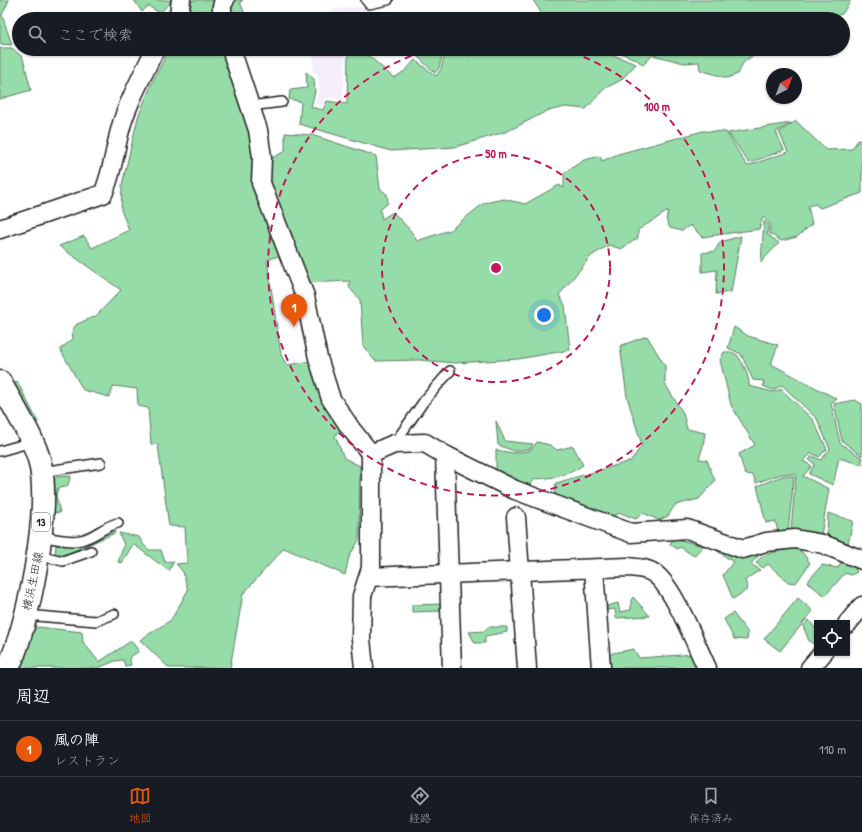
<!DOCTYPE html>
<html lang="ja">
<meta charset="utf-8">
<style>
body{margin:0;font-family:"Patrick Hand","Klee One",sans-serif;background:#242831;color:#f1f3f6}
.controls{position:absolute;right:12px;bottom:12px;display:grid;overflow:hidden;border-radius:0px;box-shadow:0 1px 3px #0004}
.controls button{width:36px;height:36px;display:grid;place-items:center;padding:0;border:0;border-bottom:1px solid #363941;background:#171b24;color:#f1f3f6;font:20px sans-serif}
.compass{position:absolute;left:766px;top:68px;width:36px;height:36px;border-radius:50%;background:#171b24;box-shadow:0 1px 3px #0004;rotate:42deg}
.you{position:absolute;left:544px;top:315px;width:14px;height:14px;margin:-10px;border:3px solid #fff;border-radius:50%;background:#1a73e8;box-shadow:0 0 0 6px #1a73e833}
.badge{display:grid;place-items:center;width:26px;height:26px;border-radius:50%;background:#ea580c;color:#fff;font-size:13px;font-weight:700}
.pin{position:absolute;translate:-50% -33px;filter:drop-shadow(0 1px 2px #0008)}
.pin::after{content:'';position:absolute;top:21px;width:14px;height:12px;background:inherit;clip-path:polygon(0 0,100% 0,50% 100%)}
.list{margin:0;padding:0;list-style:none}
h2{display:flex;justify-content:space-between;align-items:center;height:52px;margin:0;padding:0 16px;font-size:17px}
h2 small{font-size:13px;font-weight:400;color:#9ea1a6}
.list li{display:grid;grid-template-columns:26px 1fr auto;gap:12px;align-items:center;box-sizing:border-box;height:56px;padding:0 16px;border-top:1px solid #363941}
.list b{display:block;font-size:15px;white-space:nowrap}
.list p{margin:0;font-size:13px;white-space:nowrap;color:#9ea1a6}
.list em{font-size:13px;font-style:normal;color:#9ea1a6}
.icon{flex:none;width:22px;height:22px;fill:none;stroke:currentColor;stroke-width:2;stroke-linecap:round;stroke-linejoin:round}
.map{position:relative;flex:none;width:862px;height:668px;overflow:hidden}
.search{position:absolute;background:#171b24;box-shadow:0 1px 3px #0004;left:12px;right:12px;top:12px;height:44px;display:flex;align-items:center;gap:10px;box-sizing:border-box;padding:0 14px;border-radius:22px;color:#9ea1a6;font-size:15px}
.sheet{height:108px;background:#171b24}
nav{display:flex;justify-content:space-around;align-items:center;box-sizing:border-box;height:56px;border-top:1px solid #363941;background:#171b24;font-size:11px;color:#9ea1a6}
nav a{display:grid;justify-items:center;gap:2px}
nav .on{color:#ea580c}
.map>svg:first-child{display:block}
</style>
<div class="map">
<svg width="862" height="668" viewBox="0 0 862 668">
<rect width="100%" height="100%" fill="#fff"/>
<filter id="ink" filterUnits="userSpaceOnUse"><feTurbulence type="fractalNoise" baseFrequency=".025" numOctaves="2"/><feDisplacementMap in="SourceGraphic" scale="8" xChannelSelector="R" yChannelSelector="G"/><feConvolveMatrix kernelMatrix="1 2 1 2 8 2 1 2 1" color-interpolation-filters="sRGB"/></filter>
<g filter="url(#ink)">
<!-- built -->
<path fill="#f7eefb" d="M358,6L373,12L371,19H324L332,10Z
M313,49H348L346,51L343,99L326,98L324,107L315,103L319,92L318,74L313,72Z"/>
<!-- green -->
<path fill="#96dca9" stroke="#597c62" d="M0,0H9L2,15L12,45L0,44Z
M134,0H171L170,3L160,13L148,6L142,12Z
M192,0H215L220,19H189Z
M236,0H243L240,2L247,19H230L229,8Z
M533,0H849L850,2L842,14L823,19H545Z
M0,48H12L23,58L31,90L0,99Z
M169,49H226L247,120L281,255L267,260L281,355L287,365L312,361L343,426L335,436L344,458L360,466L359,540L349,557L345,575L284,548L243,594L230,668H169L140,640L171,620L188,590L183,572L176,564L187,563L185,527L169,526L158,445L151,444L148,408L138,406L137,389L114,386L109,397L83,390L60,349L73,339L72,330L77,324L96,316L121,290L59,246L84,236L92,248L129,230L121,210L122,185L138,117L152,83Z
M353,49H361L394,78L406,70L415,60L436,76L441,69L446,49H461L469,56L485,49H528L530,53L540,49H597L636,64L621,80L604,89L586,109L566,107L547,111L508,131L455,147L391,151L299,124L301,102L289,99L290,90L307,88L306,72L314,79L315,92L311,107L323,110L327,101L347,104L348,52Z
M420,49H444L439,68L435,73L417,56Z
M612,49H761L743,63L738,74L727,78L700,70L699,62L684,63L653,55L643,65L637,60Z
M796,121L826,150L852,149L858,140H862V193L820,208L815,204L808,206L812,224L797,237L781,241L769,233L771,225L763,217L759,229L702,237L690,225L682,231L670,228L666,220L668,211L638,230V238L621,249L609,245L591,256L559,295L565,305L570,350L518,359L455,363L419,360L375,361L363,346L360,300L349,287L350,281L308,283L266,181L267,161L285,151V133L312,135L376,156L380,189L387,194L388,203L380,210L382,219L393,212L410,230L417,241L450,230L484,203L504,199L525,204L559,185L564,188V173L584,160L600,156L602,161L618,154L703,131L726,132L747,166L788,152L779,132Z
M791,123L776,132L784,150L749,163L728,133Z
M764,221L769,225L767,234L779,243L761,262Z
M741,236L731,292L716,294L717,270L702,272V253L715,251L720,242Z
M734,327L748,336L778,345L771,364L837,399L831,403L840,443L862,458V465L839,458L833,485L809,474L815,464L809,460L812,456L821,460L830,449L817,419L782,385L773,390L763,386L764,381L753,380L741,354L728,348Z
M647,336L665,366V384L683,413L687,429L705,433L703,446L699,459L707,460L715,481L699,499L675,505L668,516L659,520L643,513L636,519L621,513L607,517L554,500L556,483L631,461L642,445L627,397L620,346Z
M724,352C729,352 733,352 737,355C743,362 750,378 749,386L773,392L781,389L813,420L827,449L819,457L812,453L803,461L812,466L803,476L829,489L821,535L791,529L796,474H781L756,483L753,475L745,474L739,454L755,445L731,405L720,360Z
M17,381L38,422L34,425L13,384Z
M855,400L862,404V456L842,441L834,404Z
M496,421L505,441L533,444L530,449L514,451L498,445Z
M537,442L550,445L557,450L573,446L583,465C568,476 553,478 535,479L530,485L496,474V450L513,453L530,451Z
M71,476L67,487L58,488L56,495L60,513L52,512L53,481L57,477Z
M782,476H794L788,531H778L775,521L766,523L757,486Z
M828,513L853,521L848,544L827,538Z
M115,531V533L67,554H55L56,545H80Z
M119,533L139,537L143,544L149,550H161L165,562L174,561L169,571L133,544L122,563L118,562L124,545Z
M673,538L703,546L694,556L680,547L677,549L670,544Z
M706,543L791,546C774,551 762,549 751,564L760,570L745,580L748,589L733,599L723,575L733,562Z
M793,548L802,552L810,563L796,583L788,582L768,564L763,568L756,563C764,551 781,552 793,548Z
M843,559L852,563L857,572L851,575L845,573L825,596L807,582L822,565L838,568Z
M633,597L650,616L616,618L615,609L607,610V606L618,603L620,612L631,610V600Z
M798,598L813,611L780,651L764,639Z
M442,604V611L412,612V605Z
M733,613L748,633L747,640L734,639L724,619Z
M809,620L817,631V646L809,641L803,626Z
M38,627L82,632L83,642L99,662L131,641L139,651L129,658L131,665L125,666L123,660L115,661L98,668H20L33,630Z
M488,627H507V632L485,636V643H475L469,632L485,631Z
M634,649L639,658L695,654L702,668H607L606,657L613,653Z"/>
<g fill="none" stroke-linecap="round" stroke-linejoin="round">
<defs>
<path id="service" d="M366,0L369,4L388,0
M250,106L282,102
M394,444L424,401L450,371
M0,451L32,442
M41,472L101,463
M40,536C53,538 68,543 81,540C95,537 104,526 118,523
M38,555L63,561L91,551
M25,615L96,621L114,614"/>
<path id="minor" d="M176,19L179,14L181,0
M224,19C222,12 220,6 225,0
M231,49L258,130L262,157L261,183L305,296L318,358L331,399L351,429L371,454L394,444L425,443L445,455L515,490L631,533L687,529L743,549L766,542L795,539L823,544L862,560
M0,229L103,194C114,170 115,142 124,117C132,94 145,71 155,49
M445,455L452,668
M516,517L527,668
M594,569L601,668
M368,577L628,567C637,568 647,568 655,574C674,588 696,645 707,668
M847,624L862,606
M364,668L361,639L362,596L371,568V454
M810,668L823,653"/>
<path id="primary" d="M0,382C12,404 35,440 40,463C51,510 29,624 8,668"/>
</defs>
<!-- service casing -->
<use href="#service" stroke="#1c1c1c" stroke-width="12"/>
<!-- minor casing -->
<use href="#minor" stroke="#1c1c1c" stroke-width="21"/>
<!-- primary casing -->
<use href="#primary" stroke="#1c1c1c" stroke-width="25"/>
<!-- service -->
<use href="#service" stroke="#fff" stroke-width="9"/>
<!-- minor -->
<use href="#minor" stroke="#fff" stroke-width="18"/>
<!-- primary -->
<use href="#primary" stroke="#fff" stroke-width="22"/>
</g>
</g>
<!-- distance rings -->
<g fill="none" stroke="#c2185b" stroke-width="2" stroke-dasharray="7 5">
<circle cx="496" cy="268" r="114"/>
<path d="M561 49A228 228 0 1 1 431 49"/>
</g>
<g text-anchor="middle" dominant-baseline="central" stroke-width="3" stroke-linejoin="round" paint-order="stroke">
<!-- shield labels -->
<rect fill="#fff" stroke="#606060" stroke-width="1" x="32" y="513" width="18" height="18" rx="3"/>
<g font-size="11" font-weight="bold" fill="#1c1c1c">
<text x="41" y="522">13</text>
</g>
<!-- street labels -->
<g font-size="12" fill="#1c1c1c" stroke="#fff">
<text transform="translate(32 581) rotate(-78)">横浜生田線</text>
</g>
</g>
<circle cx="496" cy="268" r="6" fill="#c2185b" stroke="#fff" stroke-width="2"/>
<g font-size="12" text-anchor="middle" font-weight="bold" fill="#c2185b" stroke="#fff" stroke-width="3" stroke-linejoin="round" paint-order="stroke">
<text x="657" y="111">100 m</text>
<text x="496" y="158">50 m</text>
</g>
</svg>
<div class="controls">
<button><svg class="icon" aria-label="locate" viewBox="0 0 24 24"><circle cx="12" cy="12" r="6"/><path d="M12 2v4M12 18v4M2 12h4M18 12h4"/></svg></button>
</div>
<svg class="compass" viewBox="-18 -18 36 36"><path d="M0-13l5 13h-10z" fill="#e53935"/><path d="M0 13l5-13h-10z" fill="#9ea1a6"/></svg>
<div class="you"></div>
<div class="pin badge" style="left:294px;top:327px">1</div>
<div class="search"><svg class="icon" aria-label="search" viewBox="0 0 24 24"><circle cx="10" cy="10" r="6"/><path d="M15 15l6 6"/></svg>ここで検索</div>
</div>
<section class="sheet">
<h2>周辺<small></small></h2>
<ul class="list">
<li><span class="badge">1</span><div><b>風の陣</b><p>レストラン</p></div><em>110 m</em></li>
</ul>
</section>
<nav>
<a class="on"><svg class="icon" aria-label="map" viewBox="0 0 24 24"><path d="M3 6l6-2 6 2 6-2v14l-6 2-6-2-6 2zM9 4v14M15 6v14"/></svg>地図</a>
<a><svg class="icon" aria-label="directions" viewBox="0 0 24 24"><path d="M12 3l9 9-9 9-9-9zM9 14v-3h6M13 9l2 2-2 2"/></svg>経路</a>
<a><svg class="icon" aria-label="saved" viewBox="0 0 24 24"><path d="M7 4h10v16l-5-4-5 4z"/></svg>保存済み</a>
</nav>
